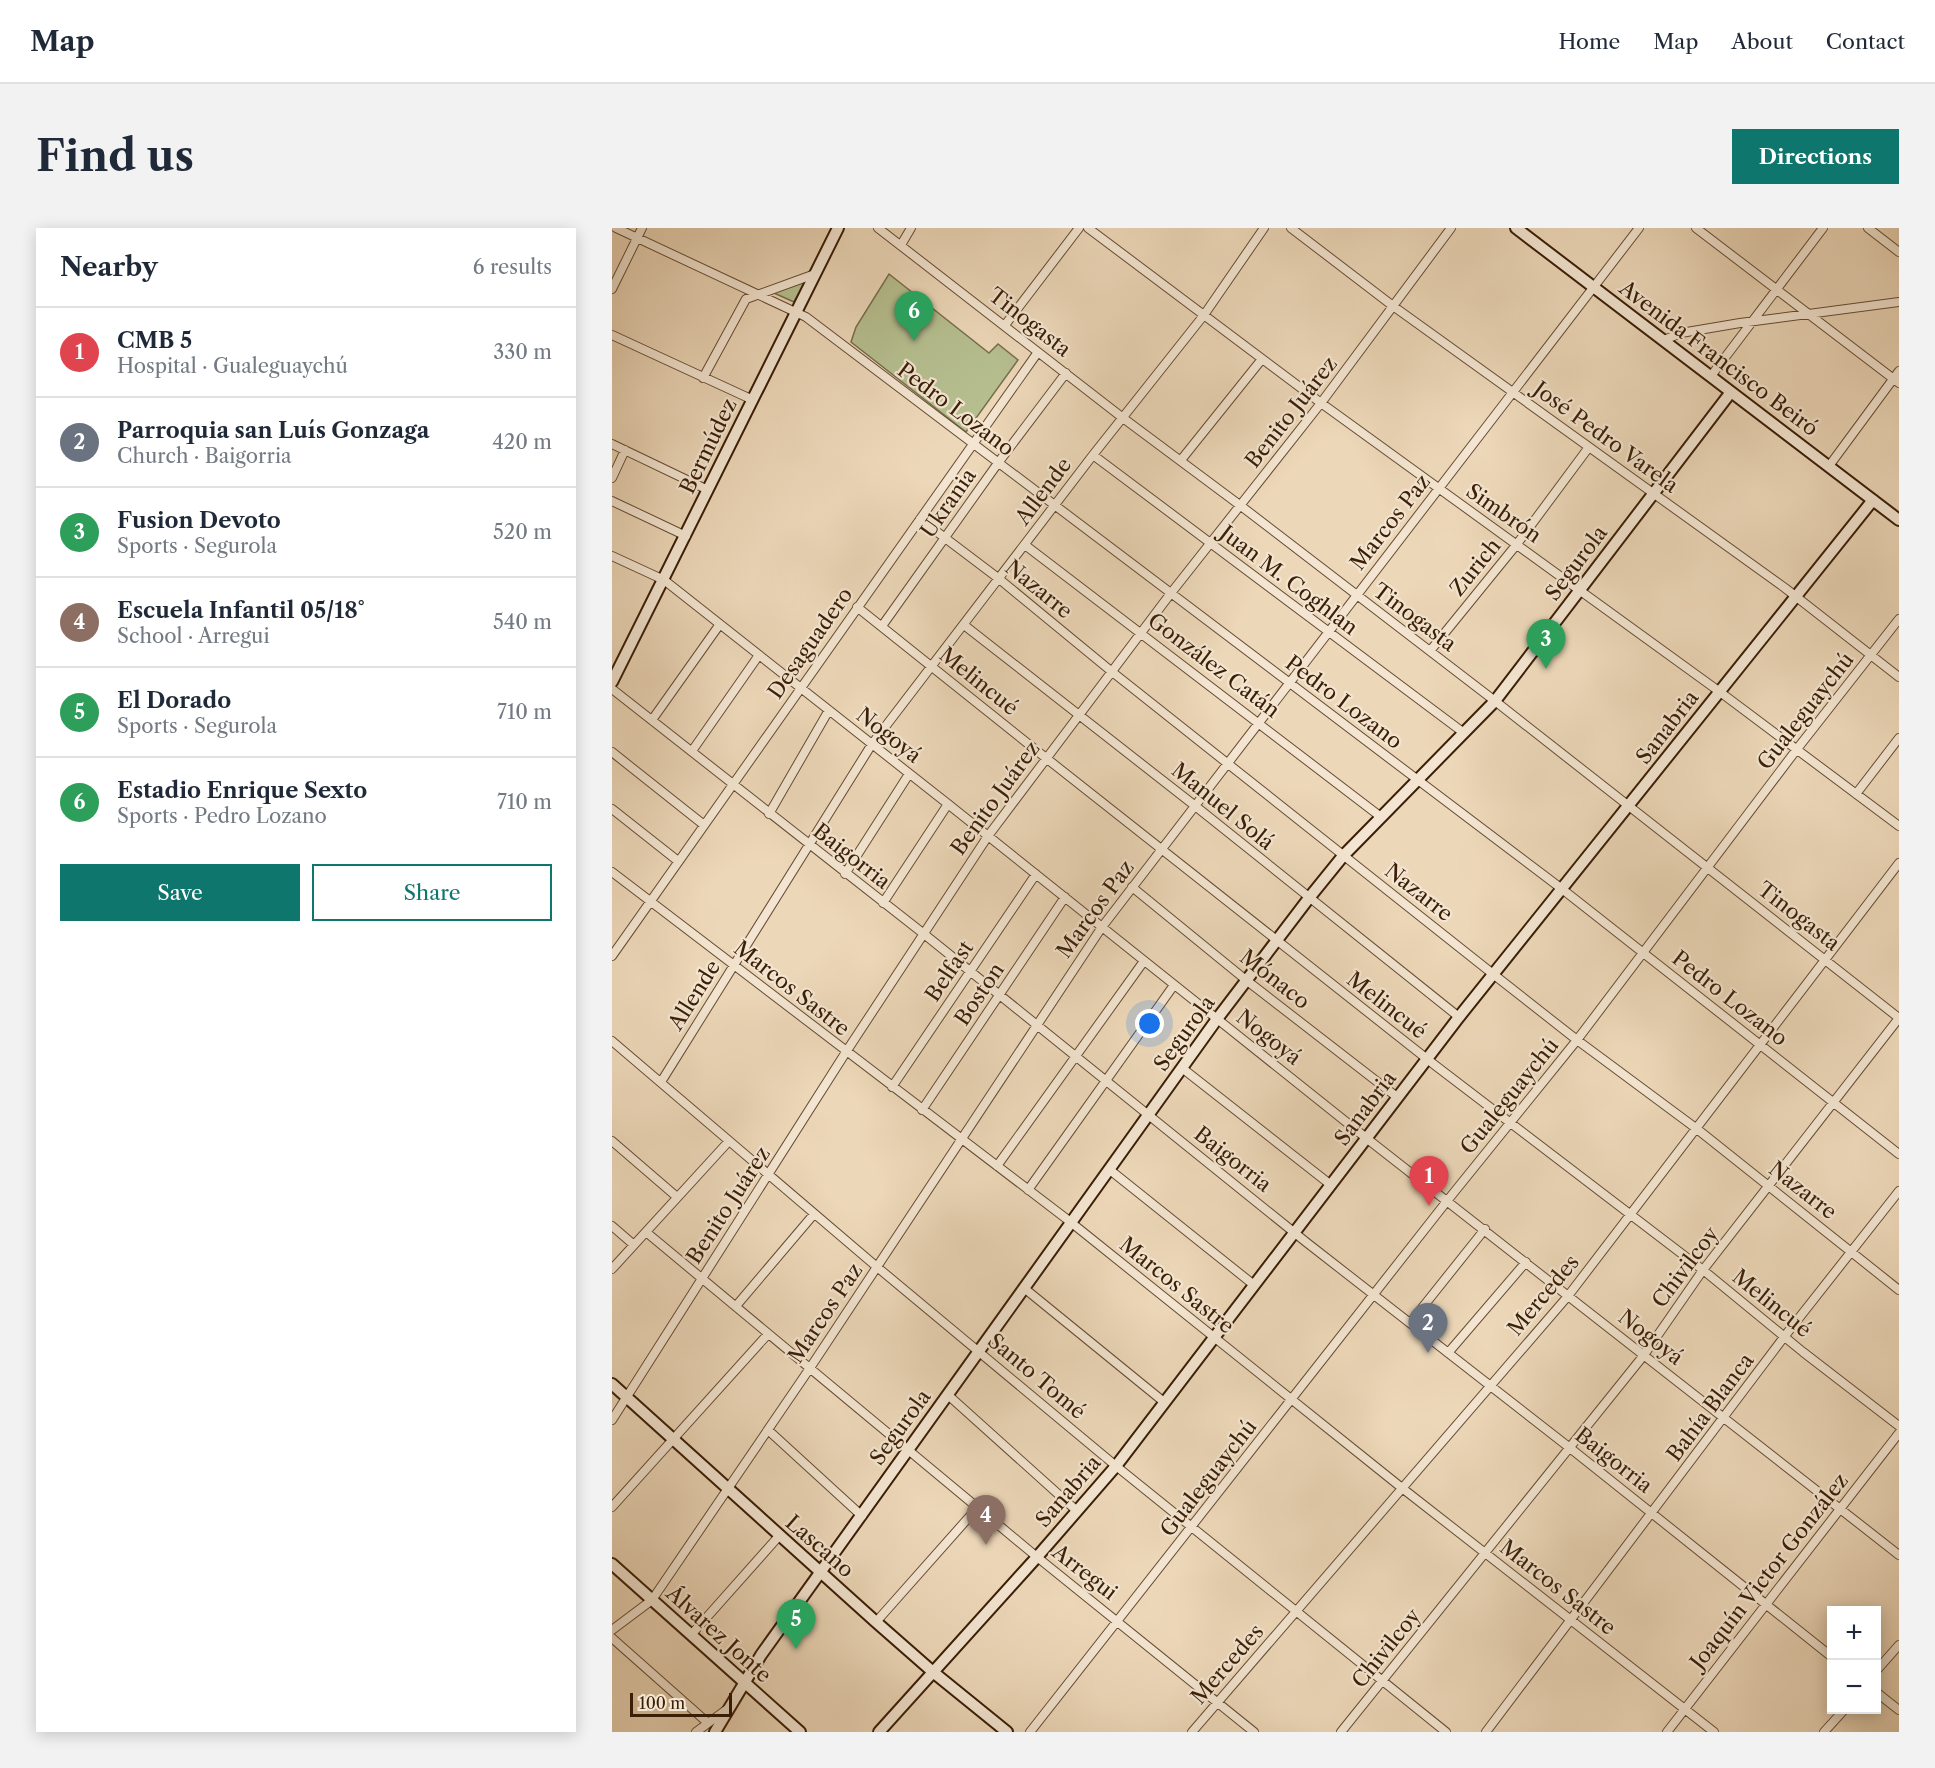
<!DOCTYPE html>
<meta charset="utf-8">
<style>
body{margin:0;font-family:"Libre Caslon Text",serif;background:#f2f2f3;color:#1f2937}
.controls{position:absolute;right:18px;bottom:18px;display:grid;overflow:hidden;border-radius:0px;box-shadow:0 3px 15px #0003}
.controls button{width:54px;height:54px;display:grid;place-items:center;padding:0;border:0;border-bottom:2px solid #e0e1e3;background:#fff;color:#1f2937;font:30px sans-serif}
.scale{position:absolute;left:18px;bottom:15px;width:102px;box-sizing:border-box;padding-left:6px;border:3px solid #3a1e06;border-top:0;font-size:16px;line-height:21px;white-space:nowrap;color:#3a1e06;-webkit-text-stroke:4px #f3e5d1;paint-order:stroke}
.you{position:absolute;left:538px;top:796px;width:21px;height:21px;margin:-15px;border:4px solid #fff;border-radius:50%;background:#1a73e8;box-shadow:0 0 0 9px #1a73e833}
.badge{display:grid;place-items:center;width:39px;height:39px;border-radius:50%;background:#0f766e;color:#fff;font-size:20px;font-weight:700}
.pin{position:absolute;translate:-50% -50px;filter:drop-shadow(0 2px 3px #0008)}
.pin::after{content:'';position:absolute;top:32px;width:21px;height:18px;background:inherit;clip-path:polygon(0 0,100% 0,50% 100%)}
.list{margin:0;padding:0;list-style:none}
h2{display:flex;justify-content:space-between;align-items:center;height:78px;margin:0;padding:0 24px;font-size:26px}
h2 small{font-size:20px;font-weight:400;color:#747a83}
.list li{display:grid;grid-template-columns:39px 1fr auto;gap:18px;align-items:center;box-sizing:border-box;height:90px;padding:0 24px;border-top:2px solid #e0e1e3}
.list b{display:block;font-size:22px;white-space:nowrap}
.list p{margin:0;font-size:20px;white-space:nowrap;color:#747a83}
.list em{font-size:20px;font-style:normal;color:#747a83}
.actions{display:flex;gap:12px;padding:18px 24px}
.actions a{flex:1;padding:14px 0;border:2px solid #0f766e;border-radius:0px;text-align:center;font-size:21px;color:#0f766e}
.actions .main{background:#0f766e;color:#fff}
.map{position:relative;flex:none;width:1287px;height:1504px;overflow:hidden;border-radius:0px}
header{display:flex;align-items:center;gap:36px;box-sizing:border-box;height:84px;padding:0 30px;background:#fff;border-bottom:2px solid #e0e1e3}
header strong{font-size:28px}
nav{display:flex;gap:33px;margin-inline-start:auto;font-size:21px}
.intro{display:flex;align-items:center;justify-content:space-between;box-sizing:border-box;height:144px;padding:0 36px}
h1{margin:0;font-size:42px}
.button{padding:15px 27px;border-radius:0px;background:#0f766e;color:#fff;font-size:21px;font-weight:700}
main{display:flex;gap:36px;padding:0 36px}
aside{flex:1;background:#fff;border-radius:0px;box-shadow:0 3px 15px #0003}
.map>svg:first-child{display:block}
</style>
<header>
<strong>Map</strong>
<nav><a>Home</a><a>Map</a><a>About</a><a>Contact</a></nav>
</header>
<div class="intro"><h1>Find us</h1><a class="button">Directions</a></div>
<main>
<aside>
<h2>Nearby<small>6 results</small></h2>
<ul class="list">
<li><span class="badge" style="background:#e0444e">1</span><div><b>CMB 5</b><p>Hospital · Gualeguaychú</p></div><em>330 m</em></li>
<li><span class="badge" style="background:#6b7280">2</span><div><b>Parroquia san Luís Gonzaga</b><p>Church · Baigorria</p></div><em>420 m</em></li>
<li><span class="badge" style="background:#2e9e5b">3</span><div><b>Fusion Devoto</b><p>Sports · Segurola</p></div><em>520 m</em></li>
<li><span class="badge" style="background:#8d6e63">4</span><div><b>Escuela Infantil 05/18°</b><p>School · Arregui</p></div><em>540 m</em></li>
<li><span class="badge" style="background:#2e9e5b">5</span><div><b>El Dorado</b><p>Sports · Segurola</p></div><em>710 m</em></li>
<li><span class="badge" style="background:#2e9e5b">6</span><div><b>Estadio Enrique Sexto</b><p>Sports · Pedro Lozano</p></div><em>710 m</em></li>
</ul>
<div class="actions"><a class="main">Save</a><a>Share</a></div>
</aside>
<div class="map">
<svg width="1287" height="1504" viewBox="0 0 1287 1504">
<rect width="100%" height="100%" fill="#ecd7b8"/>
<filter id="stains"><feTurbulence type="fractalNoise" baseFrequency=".00333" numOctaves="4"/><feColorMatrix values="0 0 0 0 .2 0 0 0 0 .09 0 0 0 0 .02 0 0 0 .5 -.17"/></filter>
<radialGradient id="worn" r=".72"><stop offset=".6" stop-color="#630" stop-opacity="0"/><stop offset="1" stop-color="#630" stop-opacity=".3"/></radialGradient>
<!-- green -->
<path fill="#b6bf90" stroke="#786e4b" stroke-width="1.5" d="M277,46L377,125L386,116L406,132L354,204L239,114L244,99Z
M195,52L182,74L155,62Z"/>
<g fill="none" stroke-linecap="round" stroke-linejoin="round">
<defs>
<path id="street" d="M4,0L194,89L950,661L1287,926
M266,0L511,190L629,278L883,473L1287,790
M476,0L709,175L1108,464L1287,598
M679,0L781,78L1173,360L1287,449
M1084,0L1287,155
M1256,0L1287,24
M289,17L299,0
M0,61L30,0
M393,97L467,0
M0,107L141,172
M1052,112L1069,105L1128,95L1287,74
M1099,148L1211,0
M91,150L134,71L203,46
M0,216L96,262
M481,227L852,505
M569,232L650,131
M1217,238L1287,143
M0,250L13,222
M0,273L74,308
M308,291L386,350L499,443L881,746L965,812L1085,901L1287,1062
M413,317L769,589
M0,328L52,352L336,576L758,913L1287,1327
M245,379L434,530L824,838L1091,1042L1191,1124L1287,1198
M352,397L582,577L847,789
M270,398L386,235L454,145
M818,423L905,316L977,219
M0,461L312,706L694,1014L958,1220L1220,1429
M40,492L108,396
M80,523L147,427
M0,524L92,597
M1244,566L1287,510
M0,581L66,633
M157,586L217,482
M0,644L456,992L790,1260L1102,1504
M233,646L297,546
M520,659L634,752L785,869
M271,675L336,576
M0,728L426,124
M0,813L265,1039L504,1238L834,1504
M570,840L719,957
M49,854L260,516L481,227L592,87L652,0
M280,859L424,646
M310,882L453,669
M0,913L65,969
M385,938L532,733
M498,942L642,1057
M416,962L562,757
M0,998L22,1017
M34,1004L425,1329L642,1504
M0,1041L117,913
M412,1060L552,1174
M124,1078L202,986
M798,1095L873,1001
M836,1125L914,1034
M336,1167L465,1283
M0,1192L234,824L376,608L559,365L709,175L839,0
M156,1202L250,1288
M0,1279L156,1106
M264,1394L366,1279
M0,1402L40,1372L198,1140L490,699L1027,0
M79,1407L167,1308
M0,1410L96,1495
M1264,1443L1287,1417
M1264,1464L1287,1482
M84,1504L114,1482
M418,1504L835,973L965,812L1185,521L1287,391
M580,1504L956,1068L1287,635
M729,1504L1032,1127L1091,1042L1287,790
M874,1504L1172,1109L1287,963
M1055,1504L1287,1205
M1212,1504L1232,1482"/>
<path id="secondary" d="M904,0L1287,292
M0,454L226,0
M0,1156L264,1394L321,1444L395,1504
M0,1336L188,1504
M103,1504L149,1427L605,791L697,670L731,628L883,473L1119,164
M267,1504L425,1329L504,1238L847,789L1261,272"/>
</defs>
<!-- street casing -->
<use href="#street" stroke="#664c32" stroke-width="10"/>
<!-- secondary casing -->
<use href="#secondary" stroke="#3a1e06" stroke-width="14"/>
<!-- street -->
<use href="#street" stroke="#f3e5d1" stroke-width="8"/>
<!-- secondary -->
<use href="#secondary" stroke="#f3e5d1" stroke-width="10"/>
</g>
<g text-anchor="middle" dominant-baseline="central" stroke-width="4.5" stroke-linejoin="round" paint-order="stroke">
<!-- street labels -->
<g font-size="21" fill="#3a1e06" stroke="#f3e5d1">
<text transform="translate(418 94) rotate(38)">Tinogasta</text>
<text transform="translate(1107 130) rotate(37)">Avenida Francisco Beiró</text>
<text transform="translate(344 181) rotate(37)">Pedro Lozano</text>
<text transform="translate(679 184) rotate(-52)">Benito Juárez</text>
<text transform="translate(994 209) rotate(36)">José Pedro Varela</text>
<text transform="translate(96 218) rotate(-64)">Bermúdez</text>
<text transform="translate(431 263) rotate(-53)">Allende</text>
<text transform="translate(336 275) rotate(-55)">Ukrania</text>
<text transform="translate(892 285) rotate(35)">Simbrón</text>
<text transform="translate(778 294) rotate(-52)">Marcos Paz</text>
<text transform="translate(964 335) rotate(-53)">Segurola</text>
<text transform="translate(863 339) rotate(-51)">Zurich</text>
<text transform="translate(677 352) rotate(37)">Juan M. Coghlan</text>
<text transform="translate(427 361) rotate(39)">Nazarre</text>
<text transform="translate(803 389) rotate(37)">Tinogasta</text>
<text transform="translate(198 415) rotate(-55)">Desaguadero</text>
<text transform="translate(602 437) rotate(37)">González Catán</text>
<text transform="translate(367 453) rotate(39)">Melincué</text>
<text transform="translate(732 474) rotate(37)">Pedro Lozano</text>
<text transform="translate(1193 483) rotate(-52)">Gualeguaychú</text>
<text transform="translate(1055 499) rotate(-52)">Sanabria</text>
<text transform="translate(277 507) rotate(38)">Nogoyá</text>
<text transform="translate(383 570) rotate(-54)">Benito Juárez</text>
<text transform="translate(611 578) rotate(39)">Manuel Solá</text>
<text transform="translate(240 628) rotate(38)">Baigorria</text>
<text transform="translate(807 664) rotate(38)">Nazarre</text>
<text transform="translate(483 681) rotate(-54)">Marcos Paz</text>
<text transform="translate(1187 688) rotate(38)">Tinogasta</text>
<text transform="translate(337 743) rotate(-56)">Belfast</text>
<text transform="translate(663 751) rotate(38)">Mónaco</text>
<text transform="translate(180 760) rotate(38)">Marcos Sastre</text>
<text transform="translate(367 766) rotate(-56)">Boston</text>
<text transform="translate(82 767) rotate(-58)">Allende</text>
<text transform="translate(1118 770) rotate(38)">Pedro Lozano</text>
<text transform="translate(775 777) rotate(38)">Melincué</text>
<text transform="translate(572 805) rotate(-54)">Segurola</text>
<text transform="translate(657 809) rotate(38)">Nogoyá</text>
<text transform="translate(897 868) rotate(-51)">Gualeguaychú</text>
<text transform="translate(753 880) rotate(-53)">Sanabria</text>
<text transform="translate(621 931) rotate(38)">Baigorria</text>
<text transform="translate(1191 962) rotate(38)">Nazarre</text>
<text transform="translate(116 977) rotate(-57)">Benito Juárez</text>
<text transform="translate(1073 1039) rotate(-53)">Chivilcoy</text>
<text transform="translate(565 1057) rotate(39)">Marcos Sastre</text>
<text transform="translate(931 1067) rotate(-50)">Mercedes</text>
<text transform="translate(1160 1075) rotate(39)">Melincué</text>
<text transform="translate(213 1085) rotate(-56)">Marcos Paz</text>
<text transform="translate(1039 1109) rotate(38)">Nogoyá</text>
<text transform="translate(425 1148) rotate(40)">Santo Tomé</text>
<text transform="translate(1098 1179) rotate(-53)">Bahía Blanca</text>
<text transform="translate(288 1199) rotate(-54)">Segurola</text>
<text transform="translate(1002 1232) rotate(38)">Baigorria</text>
<text transform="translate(596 1250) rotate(-52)">Gualeguaychú</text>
<text transform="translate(456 1263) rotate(-49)">Sanabria</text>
<text transform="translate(208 1318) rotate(41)">Lascano</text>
<text transform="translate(1157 1343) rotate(-52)">Joaquín Victor González</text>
<text transform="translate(473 1344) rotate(38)">Arregui</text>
<text transform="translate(946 1359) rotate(38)">Marcos Sastre</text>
<text transform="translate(107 1406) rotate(42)">Álvarez Jonte</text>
<text transform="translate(774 1420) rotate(-51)">Chivilcoy</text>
<text transform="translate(615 1436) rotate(-49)">Mercedes</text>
</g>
</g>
<rect width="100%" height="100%" filter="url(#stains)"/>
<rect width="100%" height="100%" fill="url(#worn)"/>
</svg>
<div class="controls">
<button>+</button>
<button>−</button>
</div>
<div class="scale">100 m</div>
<div class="you"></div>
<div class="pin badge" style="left:817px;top:978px;background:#e0444e">1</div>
<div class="pin badge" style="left:816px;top:1125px;background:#6b7280">2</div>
<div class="pin badge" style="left:934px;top:441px;background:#2e9e5b">3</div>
<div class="pin badge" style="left:374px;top:1317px;background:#8d6e63">4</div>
<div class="pin badge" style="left:184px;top:1421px;background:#2e9e5b">5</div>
<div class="pin badge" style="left:302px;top:113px;background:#2e9e5b">6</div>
</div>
</main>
